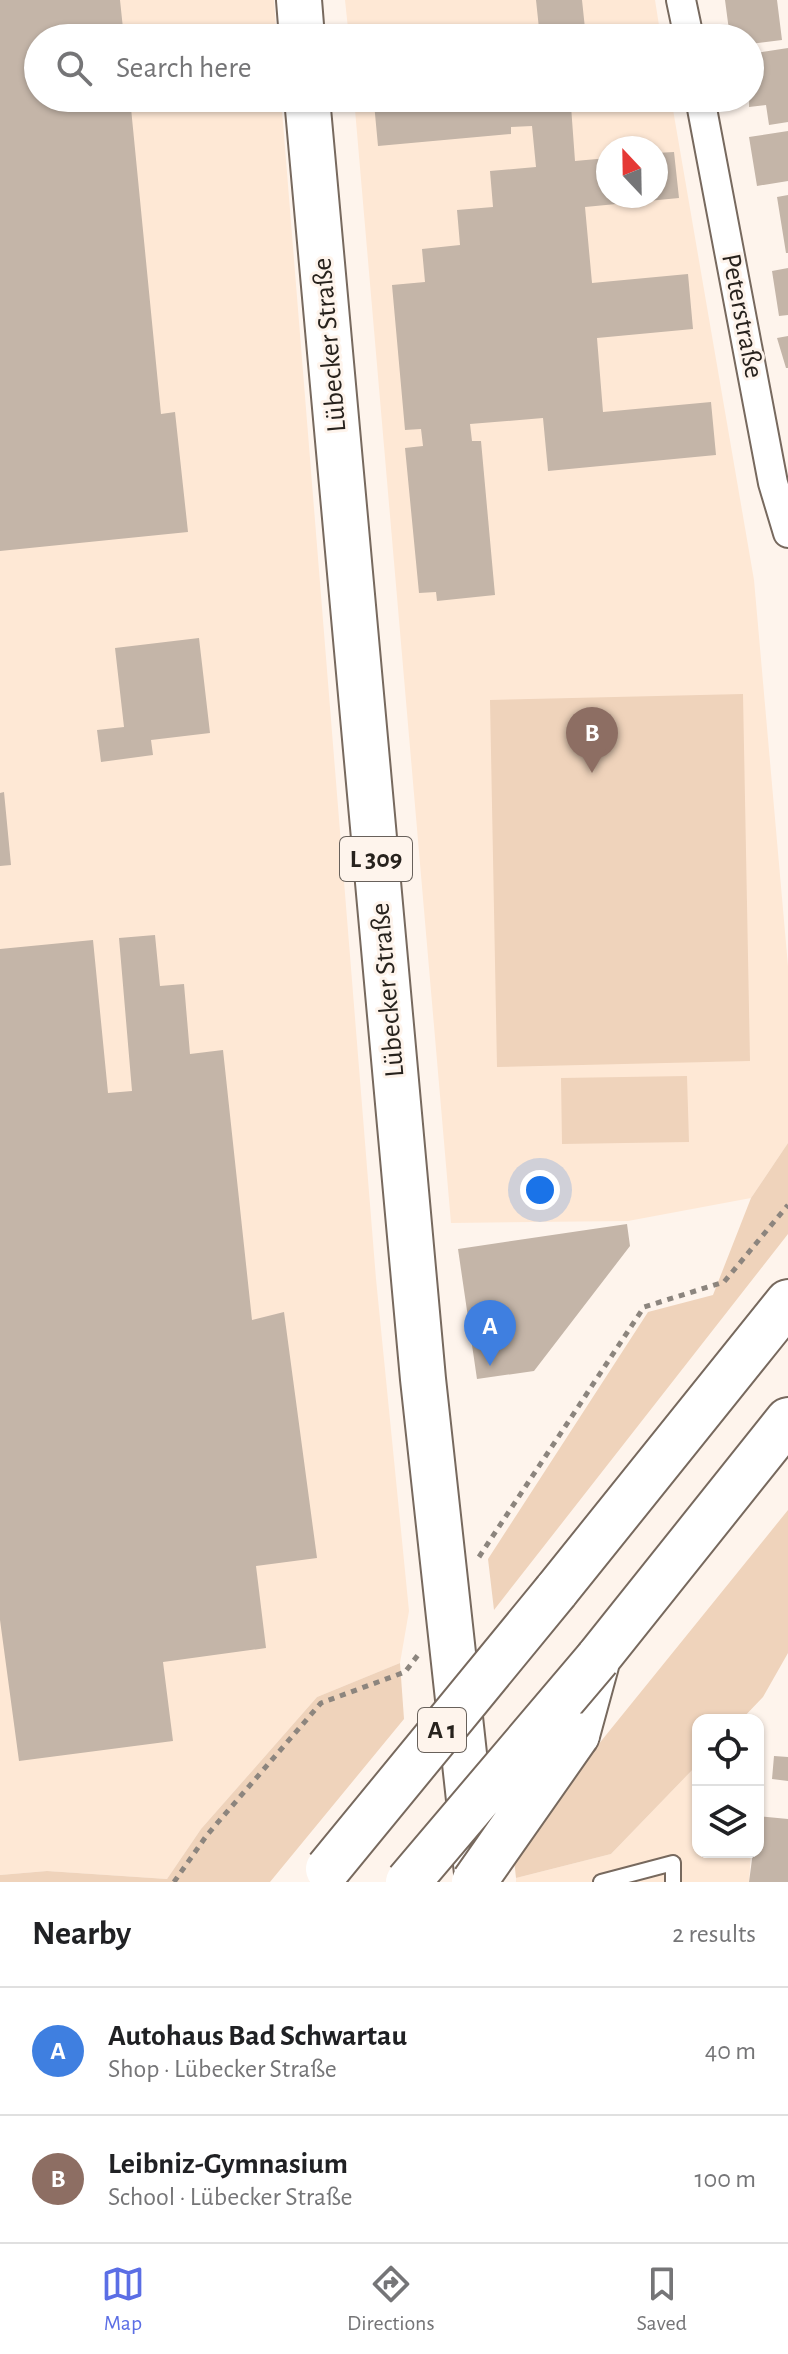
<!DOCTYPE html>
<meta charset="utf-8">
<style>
body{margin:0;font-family:"Alegreya Sans",sans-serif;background:#f2f2f2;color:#202124}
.controls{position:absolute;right:24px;bottom:24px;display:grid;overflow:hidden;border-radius:16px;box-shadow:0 2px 6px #0004}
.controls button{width:72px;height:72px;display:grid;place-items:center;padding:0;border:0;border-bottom:2px solid #e0e0e0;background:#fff;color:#202124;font:40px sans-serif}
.compass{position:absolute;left:596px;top:136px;width:72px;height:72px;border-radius:50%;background:#fff;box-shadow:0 2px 6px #0004;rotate:338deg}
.you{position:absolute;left:540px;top:1190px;width:28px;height:28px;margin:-20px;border:6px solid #fff;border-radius:50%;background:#1a73e8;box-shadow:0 0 0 12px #1a73e833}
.badge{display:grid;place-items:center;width:52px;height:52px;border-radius:50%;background:#5b6ee5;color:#fff;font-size:26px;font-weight:700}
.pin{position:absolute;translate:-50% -66px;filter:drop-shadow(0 2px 4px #0008)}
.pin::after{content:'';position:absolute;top:42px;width:28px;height:24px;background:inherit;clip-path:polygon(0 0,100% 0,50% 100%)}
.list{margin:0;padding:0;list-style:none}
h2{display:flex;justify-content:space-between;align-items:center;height:104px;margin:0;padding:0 32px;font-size:34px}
h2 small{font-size:26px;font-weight:400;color:#757577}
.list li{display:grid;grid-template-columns:52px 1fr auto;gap:24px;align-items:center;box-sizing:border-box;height:128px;padding:0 32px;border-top:2px solid #e0e0e0}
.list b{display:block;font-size:30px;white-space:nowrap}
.list p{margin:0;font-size:26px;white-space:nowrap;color:#757577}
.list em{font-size:26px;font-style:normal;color:#757577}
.icon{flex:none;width:44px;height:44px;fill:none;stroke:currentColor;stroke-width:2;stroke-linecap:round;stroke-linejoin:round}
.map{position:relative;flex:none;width:788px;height:1882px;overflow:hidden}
.search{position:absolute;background:#fff;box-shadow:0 2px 6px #0004;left:24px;right:24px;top:24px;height:88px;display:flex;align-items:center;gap:20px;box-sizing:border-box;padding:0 28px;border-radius:44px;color:#757577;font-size:30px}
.sheet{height:360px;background:#fff}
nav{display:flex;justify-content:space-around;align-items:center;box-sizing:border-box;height:112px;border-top:2px solid #e0e0e0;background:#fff;font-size:22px;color:#757577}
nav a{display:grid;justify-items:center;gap:4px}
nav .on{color:#5b6ee5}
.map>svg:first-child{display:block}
</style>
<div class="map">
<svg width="788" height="1882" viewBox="0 0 788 1882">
<rect width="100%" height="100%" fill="#fef4ec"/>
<!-- built -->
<path fill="#fee8d5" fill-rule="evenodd" d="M0,0H274L277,38H38V98H281L376,1279L409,1611L400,1663L317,1697L201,1829L167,1879L47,1871L0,1875Z
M345,0H655L661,38H349Z
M354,98H671L754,580L788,966V1143L751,1198L628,1221L451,1223ZM608,148H656V196H608Z
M698,1764V1852H751L749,1882H516V1878L611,1854Z"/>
<!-- green -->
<path fill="#efd3bb" d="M743,694L750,1061L497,1067L490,700Z
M687,1076L689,1142L562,1144L561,1078Z
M788,1143V1234L494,1610L488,1559L648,1312L713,1295L751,1198Z
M788,1510V1653L763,1697L741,1720H698V1764L611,1854L516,1878L513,1850Z
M400,1663L404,1719L270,1882H0V1875L47,1871L167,1879L201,1829L317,1697Z"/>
<!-- building -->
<path fill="#c4b5a8" d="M0,0H120L124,38H38V98H130L161,414L175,412L188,532L0,551Z
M536,0H582L586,38H540Z
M725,0H777L782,40L750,44V38H730Z
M788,48V122L769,125L766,105L749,107L750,54Z
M425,98H591L592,104L571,106L575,161L608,158V196H656V153L674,152L679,198L585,207L592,283L688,274L693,329L597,338L603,412L711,402L716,455L548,471L543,418L470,424L472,441H481L495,595L437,601L436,592L419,593L405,448L423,446L421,429L405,430L392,285L425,282L422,249L460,245L457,210L493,207L490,171L536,167L532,126L511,127V134L378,146L374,103Z
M788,131V181L757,186L749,137Z
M788,195V253H786L777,197Z
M788,268V315L779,316L772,271Z
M788,336V368H786L777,338Z
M199,638L210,733L151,740L153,755L101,762L97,730L124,727L115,648Z
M4,792L11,865L0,866V793Z
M155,935L160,986L184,984L190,1054L223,1050L252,1320L284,1312L317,1558L256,1566L266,1648L163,1662L173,1741L19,1761L0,1620V949L93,940L108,1093L132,1091L119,938Z
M627,1224L630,1246L534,1371L477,1379L458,1249Z
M774,1756L788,1757V1781L772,1779Z
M758,1816L788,1819V1882H749L753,1852H758Z"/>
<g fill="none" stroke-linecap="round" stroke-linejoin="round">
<defs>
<path id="service" d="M601,1882L673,1863V1882"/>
<path id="minor" d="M681,0L689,38
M700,98L773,483L788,533"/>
<path id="primary" d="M299,0L302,38
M307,98L423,1379L478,1882"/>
<path id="motorway" d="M556,1591L788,1302
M577,1735L598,1658L788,1420"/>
</defs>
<!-- service casing -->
<use href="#service" stroke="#77695e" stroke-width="18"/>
<!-- minor casing -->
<use href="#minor" stroke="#77695e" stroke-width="32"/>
<!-- primary casing -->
<use href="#primary" stroke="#77695e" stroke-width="48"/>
<!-- motorway casing -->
<use href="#motorway" stroke="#77695e" stroke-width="48"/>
<!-- path -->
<path stroke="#8c857e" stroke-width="5" stroke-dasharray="6 6" stroke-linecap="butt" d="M479,1557L644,1307L724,1282L788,1205
M174,1882L207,1835L321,1703L405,1672L418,1655"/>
<!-- service -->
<use href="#service" stroke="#fff" stroke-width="14"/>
<!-- minor -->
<use href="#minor" stroke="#fff" stroke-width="28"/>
<!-- primary -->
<use href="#primary" stroke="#fff" stroke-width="44"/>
<!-- motorway -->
<use href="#motorway" stroke="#fff" stroke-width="44"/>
<defs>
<path id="motorway-bridge" d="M328,1869L556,1591
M408,1882L598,1658
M474,1882L577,1735"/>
</defs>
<!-- motorway-bridge casing -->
<use href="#motorway-bridge" stroke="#77695e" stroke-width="48" stroke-linecap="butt"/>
<!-- motorway-bridge -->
<use href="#motorway-bridge" stroke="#fff" stroke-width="44"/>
</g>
<g text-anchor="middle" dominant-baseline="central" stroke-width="6" stroke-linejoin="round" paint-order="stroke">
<!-- shield labels -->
<g fill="#fef4ec" stroke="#68615b" stroke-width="2">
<rect x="340" y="837" width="72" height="44" rx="6"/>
<rect x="418" y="1708" width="48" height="44" rx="6"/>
</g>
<g font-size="26" font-weight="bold" fill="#27221d">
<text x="376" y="859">L 309</text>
<text x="442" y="1730">A 1</text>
</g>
<!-- street labels -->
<g font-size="28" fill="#27221d" stroke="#fef4ec">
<text transform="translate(742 316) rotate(79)">Peterstraße</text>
<text transform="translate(330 345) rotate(-95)">Lübecker Straße</text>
<text transform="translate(388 990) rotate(-95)">Lübecker Straße</text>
</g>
</g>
</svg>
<div class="controls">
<button><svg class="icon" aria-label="locate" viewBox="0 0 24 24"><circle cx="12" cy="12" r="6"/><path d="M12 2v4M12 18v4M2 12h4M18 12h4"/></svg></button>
<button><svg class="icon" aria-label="layers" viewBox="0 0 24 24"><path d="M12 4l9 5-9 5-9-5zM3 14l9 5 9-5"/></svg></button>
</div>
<svg class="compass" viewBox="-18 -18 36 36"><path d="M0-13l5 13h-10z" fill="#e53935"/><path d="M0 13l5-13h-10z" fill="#757577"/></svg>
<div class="you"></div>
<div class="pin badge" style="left:490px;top:1366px;background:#3f7fe0">A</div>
<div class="pin badge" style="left:592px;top:773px;background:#8d6e63">B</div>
<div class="search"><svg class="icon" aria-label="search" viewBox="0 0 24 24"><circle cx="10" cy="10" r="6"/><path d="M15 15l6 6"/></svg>Search here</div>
</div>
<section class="sheet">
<h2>Nearby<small>2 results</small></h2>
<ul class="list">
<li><span class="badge" style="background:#3f7fe0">A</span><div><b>Autohaus Bad Schwartau</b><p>Shop · Lübecker Straße</p></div><em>40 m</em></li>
<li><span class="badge" style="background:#8d6e63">B</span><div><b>Leibniz-Gymnasium</b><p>School · Lübecker Straße</p></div><em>100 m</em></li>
</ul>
</section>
<nav>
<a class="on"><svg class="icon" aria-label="map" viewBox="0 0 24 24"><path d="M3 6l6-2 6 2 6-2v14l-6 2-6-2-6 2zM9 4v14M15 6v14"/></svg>Map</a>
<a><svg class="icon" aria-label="directions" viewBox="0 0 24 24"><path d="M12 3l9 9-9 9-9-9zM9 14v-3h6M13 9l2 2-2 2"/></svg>Directions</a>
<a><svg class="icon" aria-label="saved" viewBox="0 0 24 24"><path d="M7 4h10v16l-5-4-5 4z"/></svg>Saved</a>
</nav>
